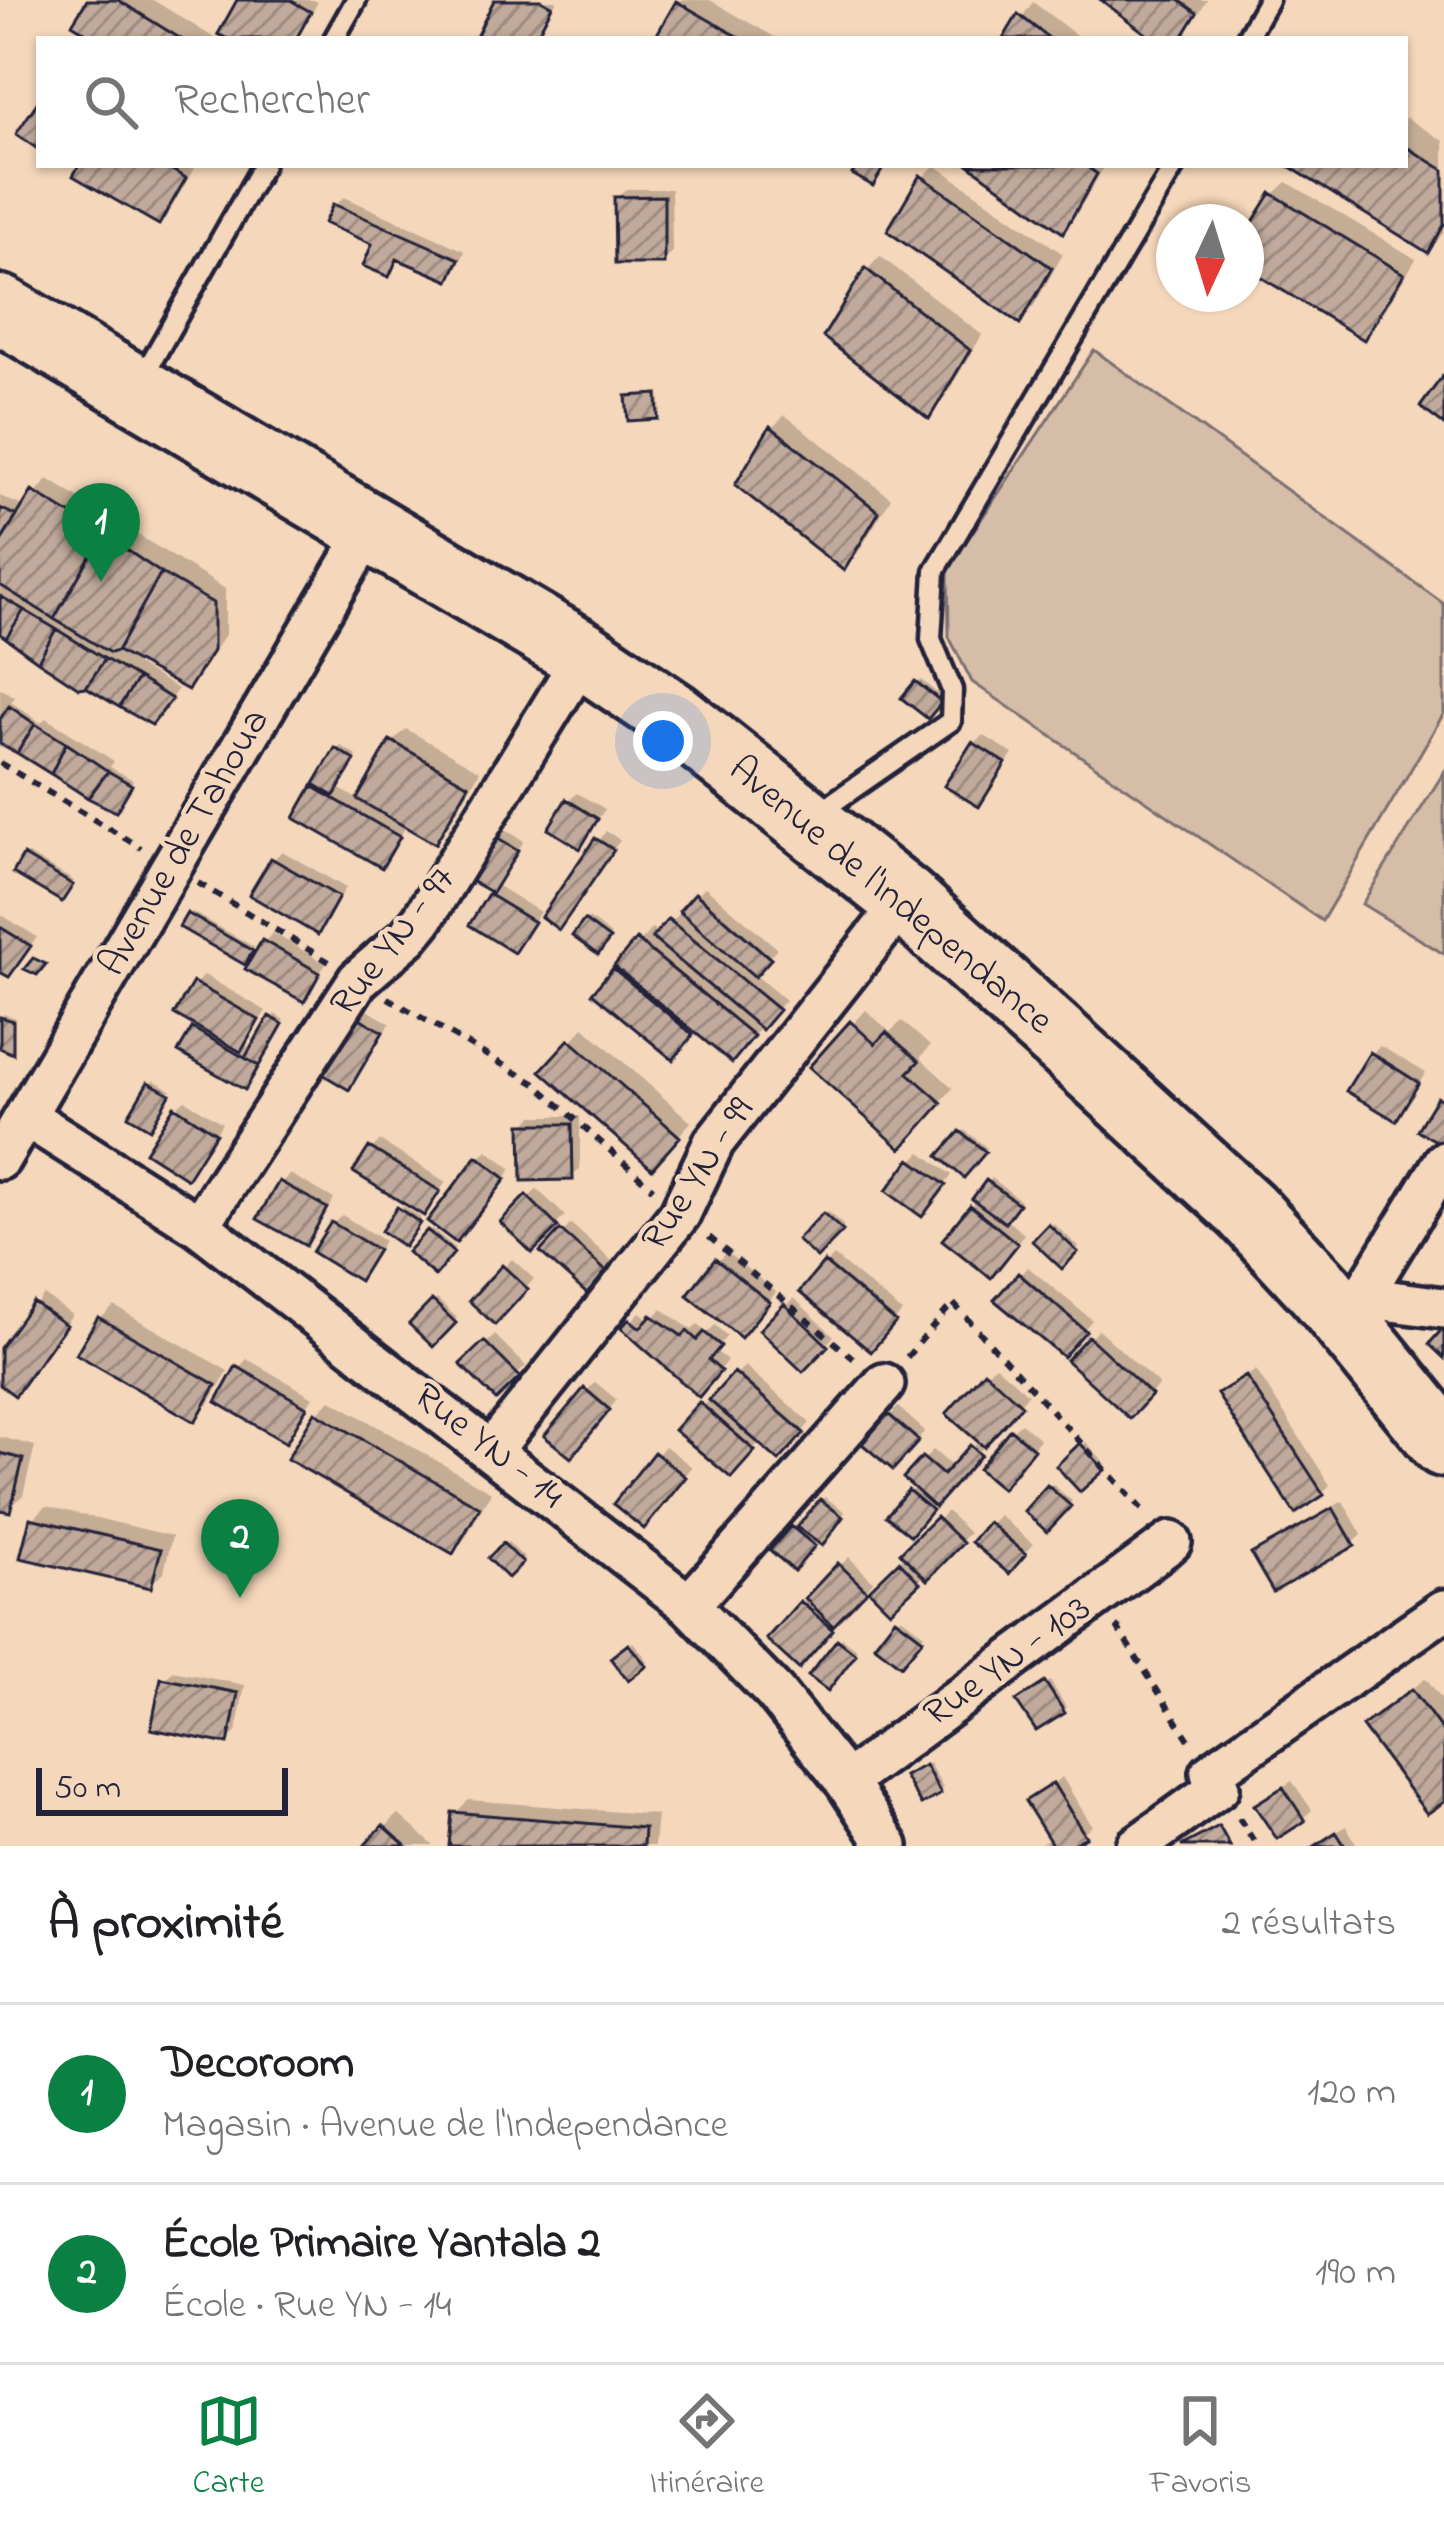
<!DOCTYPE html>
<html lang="fr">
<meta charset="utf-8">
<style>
body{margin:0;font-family:"Indie Flower",sans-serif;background:#f2f2f2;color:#202124}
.compass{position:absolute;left:1156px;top:204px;width:108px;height:108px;border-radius:50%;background:#fff;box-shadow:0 3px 9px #0004;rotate:184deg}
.scale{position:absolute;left:36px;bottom:30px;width:252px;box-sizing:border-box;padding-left:12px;border:6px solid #22223b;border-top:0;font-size:33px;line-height:42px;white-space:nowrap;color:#22223b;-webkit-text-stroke:9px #f5d7bb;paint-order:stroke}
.you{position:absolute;left:663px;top:741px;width:42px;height:42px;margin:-30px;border:9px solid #fff;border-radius:50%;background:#1a73e8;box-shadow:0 0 0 18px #1a73e833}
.badge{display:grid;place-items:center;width:78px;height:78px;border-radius:50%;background:#0b8043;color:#fff;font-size:39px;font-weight:700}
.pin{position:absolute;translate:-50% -99px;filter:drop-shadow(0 3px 6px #0008)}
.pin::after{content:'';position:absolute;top:63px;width:42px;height:36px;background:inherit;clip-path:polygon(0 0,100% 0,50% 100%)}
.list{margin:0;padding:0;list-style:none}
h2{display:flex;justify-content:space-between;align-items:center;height:156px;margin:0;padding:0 48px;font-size:51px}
h2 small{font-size:39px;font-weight:400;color:#757577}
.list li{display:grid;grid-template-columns:78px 1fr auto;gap:36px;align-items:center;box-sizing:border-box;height:180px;padding:0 48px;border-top:3px solid #e0e0e0}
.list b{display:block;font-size:45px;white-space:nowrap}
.list p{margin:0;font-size:39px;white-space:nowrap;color:#757577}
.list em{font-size:39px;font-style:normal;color:#757577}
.icon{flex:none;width:66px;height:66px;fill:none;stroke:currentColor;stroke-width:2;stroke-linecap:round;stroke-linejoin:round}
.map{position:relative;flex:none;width:1444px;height:1846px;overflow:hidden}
.search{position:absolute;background:#fff;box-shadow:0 3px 9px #0004;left:36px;right:36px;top:36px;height:132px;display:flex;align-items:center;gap:30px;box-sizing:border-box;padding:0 42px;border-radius:0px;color:#757577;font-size:45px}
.sheet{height:516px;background:#fff}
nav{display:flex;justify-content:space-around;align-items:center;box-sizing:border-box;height:168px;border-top:3px solid #e0e0e0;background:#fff;font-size:33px;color:#757577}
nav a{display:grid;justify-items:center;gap:6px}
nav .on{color:#0b8043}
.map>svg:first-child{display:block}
</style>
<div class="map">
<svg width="1444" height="1846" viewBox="0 0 1444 1846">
<defs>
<pattern id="building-hatch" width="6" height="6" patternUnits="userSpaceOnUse" patternTransform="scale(3)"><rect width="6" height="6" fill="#c1aa9b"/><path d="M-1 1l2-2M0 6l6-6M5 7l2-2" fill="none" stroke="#9c8a80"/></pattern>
</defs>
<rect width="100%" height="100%" fill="#f5d7bb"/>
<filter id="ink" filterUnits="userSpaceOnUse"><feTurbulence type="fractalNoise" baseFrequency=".00833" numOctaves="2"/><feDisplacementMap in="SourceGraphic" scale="24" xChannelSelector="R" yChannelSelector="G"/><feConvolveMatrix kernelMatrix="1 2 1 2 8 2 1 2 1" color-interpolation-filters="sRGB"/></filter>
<g filter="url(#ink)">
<!-- garden -->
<path fill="#d6bda8" stroke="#7c7072" stroke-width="3" d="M1094,350L1444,604V713L1322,921L972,682L949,637L948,569Z
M1444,772V954L1362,904Z"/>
<!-- shadow -->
<path fill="#0003" d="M91,0H153L216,39H102Z
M241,0H313L318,2L297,39H234Z
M498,0H557L537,39H481Z
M681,0H710L778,39H667L660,35Z
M1106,0H1207L1183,39H1158Z
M1033,2L1081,39H1006Z
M1405,117L1444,141V233L1428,249L1293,165H1405Z
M82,165H196L172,207L159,221Z
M935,165L1063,254L1033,307L1019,320L923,177Z
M974,165H1105L1076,215L1063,229Z
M1287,182L1416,259L1377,323L1363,336L1246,265V239L1273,195Z
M626,189H671L672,252L663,261L617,198Z
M344,197L465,251L457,269L448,278L400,257L388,273L376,242L335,206Z
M880,256L982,335L942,402L929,415L827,336L867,270Z
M659,392L661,412L657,416L629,397Z
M785,415L891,498L857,554L843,567L772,428Z
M48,479L225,589V635L187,687L138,659L135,664L178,689L160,712L0,634V496L25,507Z
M921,680L943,698L928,715L906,697Z
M0,688L15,697L11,702L41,723L46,718L114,761L110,767L133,780L119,805L0,741Z
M406,729L480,771L448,826L435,840L408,824L381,864L314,788L341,746L357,756L338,788L359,800L392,742Z
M983,735L1013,754L978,803L974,744Z
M577,793L605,809L580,845L569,801Z
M499,826L524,841L496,885L540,912L514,949L473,924L495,892L466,875Z
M606,831L620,840L567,917H545Z
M282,851L346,888L317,931L273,860Z
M28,854L74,881L65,895L25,857Z
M705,887L777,948L754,974L785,1000L745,1046L696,1030L681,1047L596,992L652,928L659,934Z
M192,912L254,947L248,958L189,915Z
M0,914L37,937L17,965L0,969Z
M589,918L611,935L598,951L576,935Z
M273,933L326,964L303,998L264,942Z
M204,975L266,1011L244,1044L253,1050L275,1014L284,1020L245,1086L195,1030L199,1025L195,984Z
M367,1010L390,1023L349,1086L358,1018Z
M866,1010L890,1032L902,1021L930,1046L920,1058L953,1088L915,1131L853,1024Z
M3,1014L15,1018L12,1050L0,1045Z
M584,1027L691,1122L665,1151L544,1071Z
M1380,1046L1426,1073L1395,1117L1372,1054Z
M154,1080L171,1090L153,1121L150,1083Z
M185,1100L222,1123L195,1167L176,1108Z
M533,1116H580V1169L571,1177L524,1125Z
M965,1130L987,1148L964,1174L943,1156Z
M380,1141L446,1182L424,1212L371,1149Z
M487,1150L512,1169L464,1231L479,1158Z
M921,1152L952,1175L930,1205L912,1161Z
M290,1174L334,1199L306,1242L281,1183Z
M992,1178L1020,1200L1005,1219L1024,1234L999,1265L972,1207Z
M537,1189L565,1216L532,1249L505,1222Z
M403,1206L421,1218L407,1239L400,1209Z
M828,1212L844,1226L817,1254L802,1240Z
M342,1215L384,1241L359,1277L333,1224Z
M1053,1223L1079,1247L1062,1265L1036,1241Z
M571,1224L613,1262L587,1290L544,1252Z
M432,1229L455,1248L435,1271L411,1252Z
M726,1252L776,1292L750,1326L691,1295Z
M834,1256L902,1312L879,1339L826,1264Z
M512,1259L534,1279L495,1321L473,1301Z
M1028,1267L1092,1320L1071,1345L1020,1275Z
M44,1295L72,1315L23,1383L0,1381V1353Z
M794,1298L834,1336L803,1368L763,1330Z
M437,1299L457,1318L433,1343L413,1324Z
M114,1306L228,1371L208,1405L194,1418L100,1319Z
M662,1309L692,1330L698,1324L707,1333L715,1325L727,1336L715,1350L727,1361L699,1392L625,1328L640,1312L650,1321Z
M1098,1329L1159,1385L1130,1415L1070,1360Z
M495,1335L526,1366L496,1396L465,1364Z
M247,1359L313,1397L286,1439L239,1368Z
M995,1365L1028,1394L911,1532L890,1515L916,1486L907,1478L933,1450L954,1468L980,1439L950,1414Z
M745,1366L810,1423L779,1457L761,1441L730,1474L678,1430Z
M1256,1370L1330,1485L1322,1493L1221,1395Z
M595,1382L617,1400L579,1446L548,1436Z
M331,1400L491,1492L466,1537L452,1550L317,1413Z
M898,1407L925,1431L892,1466L890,1416Z
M1021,1423L1040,1439L1010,1476L1012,1431Z
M0,1437L35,1446L23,1495L9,1509L0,1507Z
M1086,1442L1106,1464L1080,1488L1060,1466Z
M665,1446L692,1467L652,1517L617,1504Z
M1052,1484L1072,1501L1047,1528L1028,1511Z
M825,1497L845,1512L822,1542L818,1539L794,1567L774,1550L796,1524L801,1528Z
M1343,1501L1362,1535L1353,1543L1255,1554Z
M46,1506L172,1536L164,1572L150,1585L32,1520Z
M947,1511L969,1533L890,1607L873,1590Z
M999,1515L1033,1544L1017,1561L975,1541Z
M508,1542L524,1558L508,1574L493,1558Z
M849,1557L873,1581L799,1665L802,1603Z
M901,1617L924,1634L901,1662L879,1645Z
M842,1638L857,1649L828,1687L813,1676Z
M633,1642L648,1661L628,1677L614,1659Z
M173,1671L245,1685L236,1732L227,1741L164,1680Z
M1426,1678L1444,1702V1799L1366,1726Z
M1050,1681L1066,1707L1063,1710L1023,1698Z
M929,1763L943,1788L922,1801L912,1773Z
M1062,1777L1092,1826L1064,1846H1037L1051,1838L1029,1801Z
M1292,1781L1312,1810L1303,1818L1266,1797Z
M469,1800L657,1815L654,1846H452L455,1813Z
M398,1814L433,1845L432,1846H368Z
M1346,1826L1358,1846H1315Z"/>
<!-- building -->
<path fill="url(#building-hatch)" stroke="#22223b" stroke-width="3" d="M87,0H118L181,39H96L72,24Z
M237,0H290L311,12L296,39H228L218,34Z
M494,0H541L552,6L535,39H475Z
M1101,0H1179L1197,13L1181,39H1153Z
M676,1L742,39L656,36Z
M1018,14L1050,39H1003Z
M39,100V150L16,134Z
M1405,146L1444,170V225L1428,253L1287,165H1405Z
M79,165H163L186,178L159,225L73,176Z
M858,165H885L873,186L852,174Z
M969,165H1085L1097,174L1063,233Z
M920,175L1052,268L1020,324L887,231Z
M1271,193L1404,274L1364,340L1246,268V233Z
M664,196V264H615L614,197Z
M333,204L459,259L449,281L397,259L389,277L363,266L372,244L324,223Z
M865,268L970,350L929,419L823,337Z
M1444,374V425L1420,407Z
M657,394L658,419L628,421L626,396Z
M770,426L879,512L844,571L735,485Z
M32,491L103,534L54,619L0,585V543Z
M0,508L17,516L0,543Z
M103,534L161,573L117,651L110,653L54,619Z
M161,573L213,603V651L188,690L117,651Z
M0,596L24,610L6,638L0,634Z
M24,610L56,629L38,661L6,638Z
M56,629L105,659L86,687L79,688L38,661Z
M105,659L138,678L119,707L86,687Z
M138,678L172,699L152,725L119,707Z
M915,681L942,702L928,719L901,698Z
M9,706L35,724L17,753L0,744V719Z
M35,724L66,743L51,774L17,753Z
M390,740L469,785L435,844L357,799Z
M972,742L1006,763L979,807L944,786Z
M66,743L108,771L88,798L51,774Z
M335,748L355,760L334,796L314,784Z
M108,771L132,785L116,812L88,798Z
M312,786L400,837L382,868L294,818Z
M566,799L598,819L580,849L548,829Z
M488,833L518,851L492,893L462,876Z
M595,838L614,850L559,930L541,917Z
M23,855L73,885L62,902L13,873Z
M271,858L339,897L318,935L249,895Z
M695,893L771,959L755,977L679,911Z
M488,894L534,922L514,953L469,925Z
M187,913L253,951L245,965L179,927Z
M668,919L779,1010L762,1030L652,938Z
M584,920L610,939L598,955L572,936Z
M0,927L31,946L9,977L0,972Z
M636,939L754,1036L732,1063L614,966Z
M262,940L320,973L304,1002L245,969Z
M33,958L46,964L37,975L24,969Z
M613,968L693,1035L673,1060L592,993Z
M193,982L259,1020L241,1052L174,1014Z
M269,1016L283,1024L259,1066L245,1058Z
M356,1016L383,1032L349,1090L322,1074Z
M0,1017L13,1021V1054L0,1048Z
M850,1021L875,1044L886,1032L919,1061L908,1073L942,1103L901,1149L809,1067Z
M192,1028L259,1066L245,1090L178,1052Z
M569,1039L680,1137L652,1169L540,1071Z
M1370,1052L1419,1083L1396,1121L1346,1091Z
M148,1082L170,1094L150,1129L128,1116Z
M1437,1097L1444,1101V1139L1441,1144L1417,1130Z
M174,1106L216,1133L187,1179L145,1152Z
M521,1124H572L573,1180L522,1181Z
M960,1131L986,1152L964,1178L938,1156Z
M369,1147L440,1191L424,1216L353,1172Z
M477,1156L506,1179L456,1243L427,1221Z
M910,1159L946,1185L922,1217L886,1191Z
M986,1180L1019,1204L1005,1223L972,1199Z
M279,1181L327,1208L306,1246L257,1219Z
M526,1195L558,1227L532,1253L500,1222Z
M970,1205L1018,1244L991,1278L942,1240Z
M397,1207L420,1223L404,1247L381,1231Z
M823,1213L843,1231L817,1258L797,1240Z
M331,1222L378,1250L359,1281L312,1252Z
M1048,1224L1078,1252L1062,1269L1032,1241Z
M427,1230L454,1253L435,1276L407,1252Z
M560,1230L607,1272L587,1294L540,1252Z
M715,1259L770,1302L741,1338L687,1295Z
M824,1262L896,1322L871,1352L799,1292Z
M502,1265L528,1289L495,1325L469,1301Z
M1018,1273L1086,1331L1063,1357L994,1300Z
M432,1300L456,1323L433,1347L409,1324Z
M33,1302L66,1325L15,1396L0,1385V1348Z
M784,1304L828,1346L803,1372L759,1330Z
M651,1315L682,1336L687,1331L697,1340L704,1332L721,1346L709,1360L721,1371L699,1397L621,1328L629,1319L640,1328Z
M98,1317L216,1385L195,1422L76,1354Z
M1444,1327V1358L1429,1344Z
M1088,1336L1152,1395L1130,1419L1066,1360Z
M484,1341L520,1377L496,1400L460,1364Z
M236,1366L307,1407L286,1443L216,1402Z
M984,1371L1022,1405L984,1447L946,1414Z
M734,1372L804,1433L779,1461L709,1400Z
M1246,1376L1324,1495L1295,1514L1217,1394Z
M584,1388L610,1410L571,1458L544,1436Z
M699,1402L755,1451L731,1478L674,1430Z
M315,1412L480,1507L453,1554L287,1459Z
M888,1414L919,1441L893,1470L862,1444Z
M1010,1429L1034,1449L1002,1489L978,1469Z
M1080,1443L1105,1470L1080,1492L1056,1466Z
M970,1445L981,1455L935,1507L903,1478L922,1457L943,1475Z
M654,1452L686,1477L644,1529L613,1504Z
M0,1453L23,1459L10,1512L0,1510Z
M1047,1485L1071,1506L1047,1532L1024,1511Z
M908,1490L932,1510L911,1536L886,1516Z
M820,1499L843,1517L822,1546L797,1527Z
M1333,1508L1355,1546L1273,1592L1251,1554Z
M936,1517L963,1543L927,1580L900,1553Z
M30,1518L161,1549L151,1588L20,1558Z
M988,1522L1026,1554L1009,1574L971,1542Z
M791,1526L815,1546L794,1571L770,1550Z
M503,1543L523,1563L508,1578L488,1558Z
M899,1561L920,1583L890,1611L869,1590Z
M838,1563L867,1591L833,1626L805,1598Z
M800,1601L833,1630L799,1669L766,1639Z
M895,1618L923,1639L901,1666L874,1645Z
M837,1639L856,1654L828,1691L808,1676Z
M628,1644L647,1666L628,1681L610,1658Z
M161,1678L238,1693L228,1744L151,1729Z
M1045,1682L1065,1713L1036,1731L1016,1701Z
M1412,1689L1444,1733V1802L1427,1814L1362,1726Z
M925,1765L941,1794L921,1805L904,1776Z
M1053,1783L1086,1837L1070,1846H1053L1025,1801Z
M1283,1787L1305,1821L1277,1839L1254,1805Z
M452,1812L644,1828L643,1846H449Z
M383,1825L406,1846H364Z
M1219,1826L1230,1846H1181Z
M1336,1832L1345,1846H1315Z"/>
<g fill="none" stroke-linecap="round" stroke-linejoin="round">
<defs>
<path id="lane" d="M334,39L356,0
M1246,39L1268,0
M141,380L263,165
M815,815L951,721L952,690L931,639L935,571L1175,165"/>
<path id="street" d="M27,1117L199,1226L689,1605L775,1693L846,1782L888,1846
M0,1159L370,528
M199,1226L358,980L408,937L422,920L584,655
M1339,1294L1444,1308
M1362,1297L1444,1162
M492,1450L680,1214L714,1142L905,900
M689,1605L884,1384
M1211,1773L1444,1610
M846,1782L1171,1542
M1137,1846L1219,1787"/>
<path id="highway" d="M0,309L584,655L674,716L905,900L1066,1045L1246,1210L1322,1292L1444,1443"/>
</defs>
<!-- lane casing -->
<use href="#lane" stroke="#22223b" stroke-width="27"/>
<!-- street casing -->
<use href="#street" stroke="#22223b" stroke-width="48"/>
<!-- highway casing -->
<use href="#highway" stroke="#22223b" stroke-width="75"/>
<!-- path -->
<path stroke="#22223b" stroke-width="6" stroke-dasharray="9 9" stroke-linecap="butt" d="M0,763L141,848
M198,883L331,963
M388,998L536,1084L653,1189
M709,1237L860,1364
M907,1357L953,1303L1148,1516
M1120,1626L1118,1629L1193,1746
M1239,1818L1257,1846"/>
<!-- lane -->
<use href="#lane" stroke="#f5d7bb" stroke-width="18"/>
<!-- street -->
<use href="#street" stroke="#f5d7bb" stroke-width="39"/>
<!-- highway -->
<use href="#highway" stroke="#f5d7bb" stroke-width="66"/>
</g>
</g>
<g text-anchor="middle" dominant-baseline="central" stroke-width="9" stroke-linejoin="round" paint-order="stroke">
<!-- street labels -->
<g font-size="39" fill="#22223b" stroke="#f5d7bb">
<text transform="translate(185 843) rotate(-60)">Avenue de Tahoua</text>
<text transform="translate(890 896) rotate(40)">Avenue de l'Independance</text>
<text transform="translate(394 942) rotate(-52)">Rue YN - 97</text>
<text transform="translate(699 1175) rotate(-57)">Rue YN - 99</text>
<text transform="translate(488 1447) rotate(38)">Rue YN - 14</text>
<text transform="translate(1008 1662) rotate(-36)">Rue YN - 103</text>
</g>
</g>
</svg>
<svg class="compass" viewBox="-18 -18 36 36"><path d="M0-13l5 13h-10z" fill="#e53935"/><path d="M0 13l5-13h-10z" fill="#757577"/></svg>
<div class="scale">50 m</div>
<div class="you"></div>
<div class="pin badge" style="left:101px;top:582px">1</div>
<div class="pin badge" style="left:240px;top:1598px">2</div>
<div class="search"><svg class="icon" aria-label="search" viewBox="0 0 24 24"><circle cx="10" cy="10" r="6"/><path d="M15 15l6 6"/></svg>Rechercher</div>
</div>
<section class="sheet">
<h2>À proximité<small>2 résultats</small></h2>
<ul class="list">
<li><span class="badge">1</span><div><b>Decoroom</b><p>Magasin · Avenue de l'Independance</p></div><em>120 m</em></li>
<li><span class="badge">2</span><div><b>École Primaire Yantala 2</b><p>École · Rue YN - 14</p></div><em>190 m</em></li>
</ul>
</section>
<nav>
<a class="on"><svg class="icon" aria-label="map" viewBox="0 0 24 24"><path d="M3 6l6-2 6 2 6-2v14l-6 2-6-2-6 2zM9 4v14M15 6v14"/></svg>Carte</a>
<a><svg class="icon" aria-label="directions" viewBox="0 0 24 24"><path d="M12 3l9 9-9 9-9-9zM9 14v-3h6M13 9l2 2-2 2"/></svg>Itinéraire</a>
<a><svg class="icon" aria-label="saved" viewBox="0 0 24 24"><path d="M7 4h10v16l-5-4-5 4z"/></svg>Favoris</a>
</nav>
